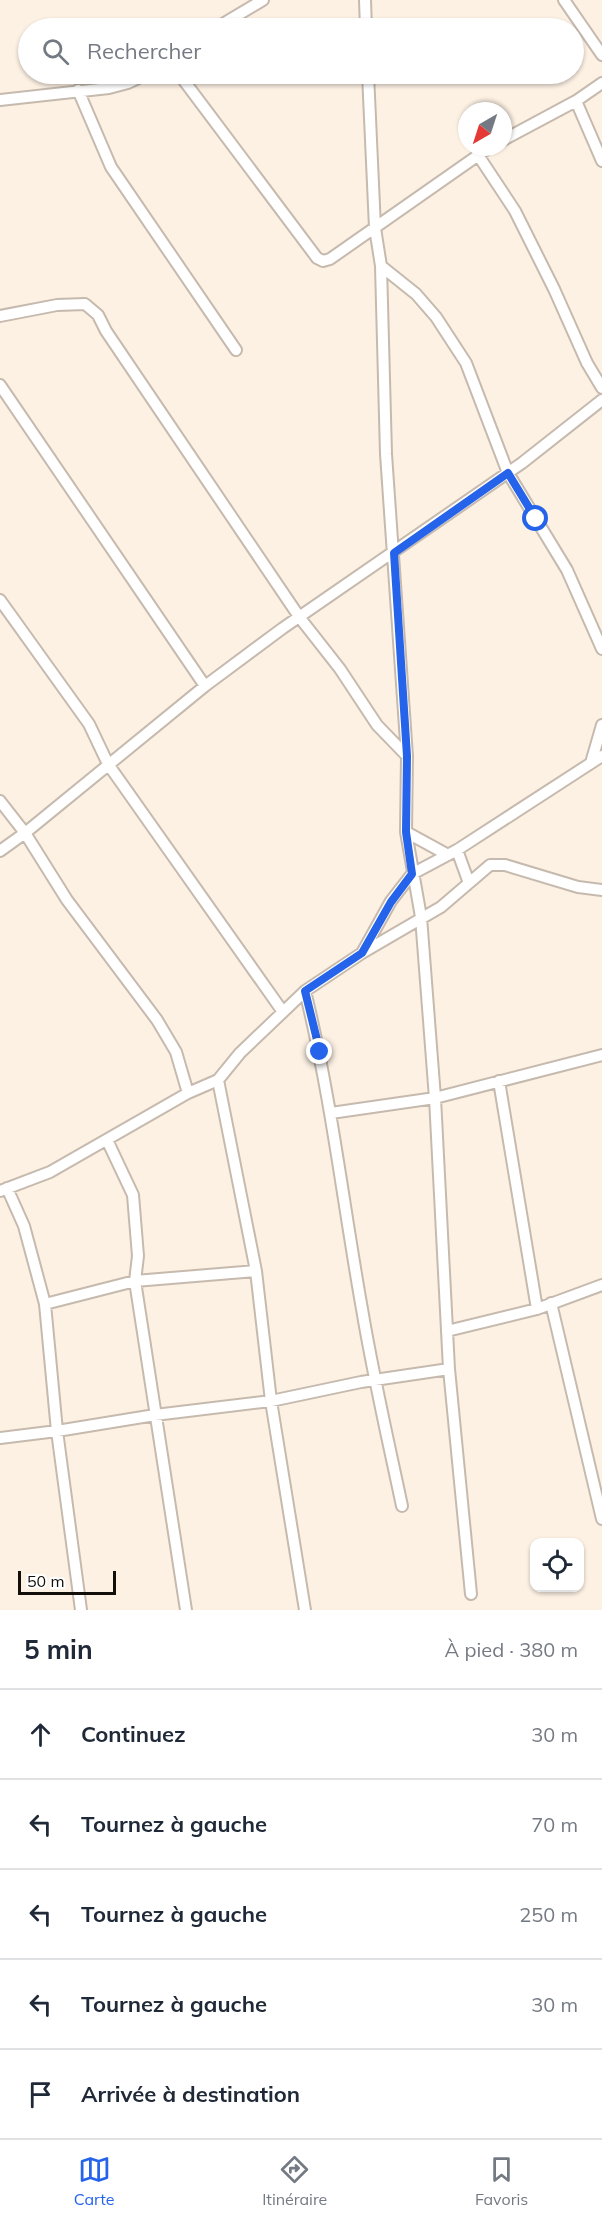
<!DOCTYPE html>
<html lang="fr">
<meta charset="utf-8">
<style>
body{margin:0;font-family:Mulish,sans-serif;background:#f2f2f3;color:#1f2937}
.controls{position:absolute;right:18px;bottom:18px;display:grid;overflow:hidden;border-radius:12px;box-shadow:0 2px 4px #0004}
.controls button{width:54px;height:54px;display:grid;place-items:center;padding:0;border:0;border-bottom:2px solid #e0e1e3;background:#fff;color:#1f2937;font:30px sans-serif}
.compass{position:absolute;left:458px;top:102px;width:54px;height:54px;border-radius:50%;background:#fff;box-shadow:0 2px 4px #0004;rotate:219deg}
.scale{position:absolute;left:18px;bottom:15px;width:98px;box-sizing:border-box;padding-left:6px;border:3px solid #120e0a;border-top:0;font-size:16px;line-height:21px;white-space:nowrap;color:#120e0a;-webkit-text-stroke:4px #fff;paint-order:stroke}
.stop{position:absolute;width:18px;height:18px;margin:-14px;border:4px solid #2563eb;border-radius:50%;background:#fff}
.stop.end{background:#2563eb;border-color:#fff;box-shadow:0 2px 6px #0008}
.list{margin:0;padding:0;list-style:none}
h2{display:flex;justify-content:space-between;align-items:center;height:78px;margin:0;padding:0 24px;font-size:26px}
h2 small{font-size:20px;font-weight:400;color:#747a83}
.list li{display:grid;grid-template-columns:39px 1fr auto;gap:18px;align-items:center;box-sizing:border-box;height:90px;padding:0 24px;border-top:2px solid #e0e1e3}
.list b{display:block;font-size:22px;white-space:nowrap}
.list em{font-size:20px;font-style:normal;color:#747a83}
.icon{flex:none;width:33px;height:33px;fill:none;stroke:currentColor;stroke-width:2;stroke-linecap:round;stroke-linejoin:round}
.map{position:relative;flex:none;width:602px;height:1610px;overflow:hidden}
.search{position:absolute;background:#fff;box-shadow:0 2px 4px #0004;left:18px;right:18px;top:18px;height:66px;display:flex;align-items:center;gap:15px;box-sizing:border-box;padding:0 21px;border-radius:33px;color:#747a83;font-size:22px}
.sheet{height:528px;background:#fff}
nav{display:flex;justify-content:space-around;align-items:center;box-sizing:border-box;height:84px;border-top:2px solid #e0e1e3;background:#fff;font-size:16px;color:#747a83}
nav a{display:grid;justify-items:center;gap:3px}
nav .on{color:#2563eb}
.map>svg:first-child{display:block}
</style>
<div class="map">
<svg width="602" height="1610" viewBox="0 0 602 1610">
<rect width="100%" height="100%" fill="#fdf1e4"/>
<g fill="none" stroke-linecap="round" stroke-linejoin="round">
<defs>
<path id="minor" d="M365,0L366,28
M564,0L602,55
M216,28L263,0
M179,74L317,258L323,261L330,259L490,147
M368,74L375,228L381,266L386,454L407,756L406,832L421,917L435,1098L449,1369L471,1594
M78,90L111,167L236,350
M0,100L109,88L128,83L147,74
M576,101L602,161
M503,140L576,101L602,83
M478,155L515,211L554,289L587,363L602,388
M381,266L416,294L436,317L466,363L508,473L567,570L602,649
M0,316L57,305L85,304L98,315L106,331L300,618L340,669L377,725L407,756
M0,385L205,686
M0,600L89,724L108,764L283,1012
M591,763L602,725
M0,801L25,833L67,900L157,1020L176,1052L188,1093
M406,832L448,855
M457,850L469,883
M0,851L25,833L205,686L283,628L522,463L602,400
M362,953L391,901L412,874L457,850L602,756
M305,991C331,1096 343,1203 362,1309C373,1375 388,1440 402,1506
M218,1080L256,1271L271,1401L305,1610
M499,1081L537,1309
M331,1113L435,1098L602,1055
M107,1140L133,1195L138,1256L135,1281L186,1610
M7,1188L24,1226L45,1304L57,1431L81,1610
M0,1191L50,1172L188,1093L218,1080L240,1053L305,991L362,953L441,907L490,865H505L578,887L602,890
M551,1303L602,1519
M45,1304L135,1281L256,1271
M447,1331L537,1309L602,1285
M0,1438L57,1431L155,1415L271,1401L361,1382L449,1369"/>
</defs>
<!-- minor casing -->
<use href="#minor" stroke="#c6baae" stroke-width="14"/>
<!-- minor -->
<use href="#minor" stroke="#fff" stroke-width="10"/>
</g>
<g fill="none" stroke-linecap="round" stroke-linejoin="round">
<!-- route -->
<path stroke="#2563eb" stroke-width="8" d="M320,1052L305,991L362,953L391,902L412,874L406,832L407,756L394,553L508,473L536,519"/>
</g>
</svg>
<div class="controls">
<button><svg class="icon" aria-label="locate" viewBox="0 0 24 24"><circle cx="12" cy="12" r="6"/><path d="M12 2v4M12 18v4M2 12h4M18 12h4"/></svg></button>
</div>
<svg class="compass" viewBox="-18 -18 36 36"><path d="M0-13l5 13h-10z" fill="#e53935"/><path d="M0 13l5-13h-10z" fill="#747a83"/></svg>
<div class="scale">50 m</div>
<div class="stop" style="left:536px;top:519px"></div>
<div class="stop end" style="left:320px;top:1052px"></div>
<div class="search"><svg class="icon" aria-label="search" viewBox="0 0 24 24"><circle cx="10" cy="10" r="6"/><path d="M15 15l6 6"/></svg>Rechercher</div>
</div>
<section class="sheet">
<h2>5 min<small>À pied · 380 m</small></h2>
<ul class="list">
<li><svg class="icon" aria-label="ahead" viewBox="0 0 24 24"><path d="M12 20V5M6 11l6-6 6 6"/></svg><div><b>Continuez</b></div><em>30 m</em></li>
<li><svg class="icon" aria-label="left" viewBox="0 0 24 24"><path d="M17 20v-9H6M10 6l-5 5 5 5"/></svg><div><b>Tournez à gauche</b></div><em>70 m</em></li>
<li><svg class="icon" aria-label="left" viewBox="0 0 24 24"><path d="M17 20v-9H6M10 6l-5 5 5 5"/></svg><div><b>Tournez à gauche</b></div><em>250 m</em></li>
<li><svg class="icon" aria-label="left" viewBox="0 0 24 24"><path d="M17 20v-9H6M10 6l-5 5 5 5"/></svg><div><b>Tournez à gauche</b></div><em>30 m</em></li>
<li><svg class="icon" aria-label="arrive" viewBox="0 0 24 24"><path d="M6 21V4h12l-3 4 3 4H6"/></svg><div><b>Arrivée à destination</b></div></li>
</ul>
</section>
<nav>
<a class="on"><svg class="icon" aria-label="map" viewBox="0 0 24 24"><path d="M3 6l6-2 6 2 6-2v14l-6 2-6-2-6 2zM9 4v14M15 6v14"/></svg>Carte</a>
<a><svg class="icon" aria-label="directions" viewBox="0 0 24 24"><path d="M12 3l9 9-9 9-9-9zM9 14v-3h6M13 9l2 2-2 2"/></svg>Itinéraire</a>
<a><svg class="icon" aria-label="saved" viewBox="0 0 24 24"><path d="M7 4h10v16l-5-4-5 4z"/></svg>Favoris</a>
</nav>
